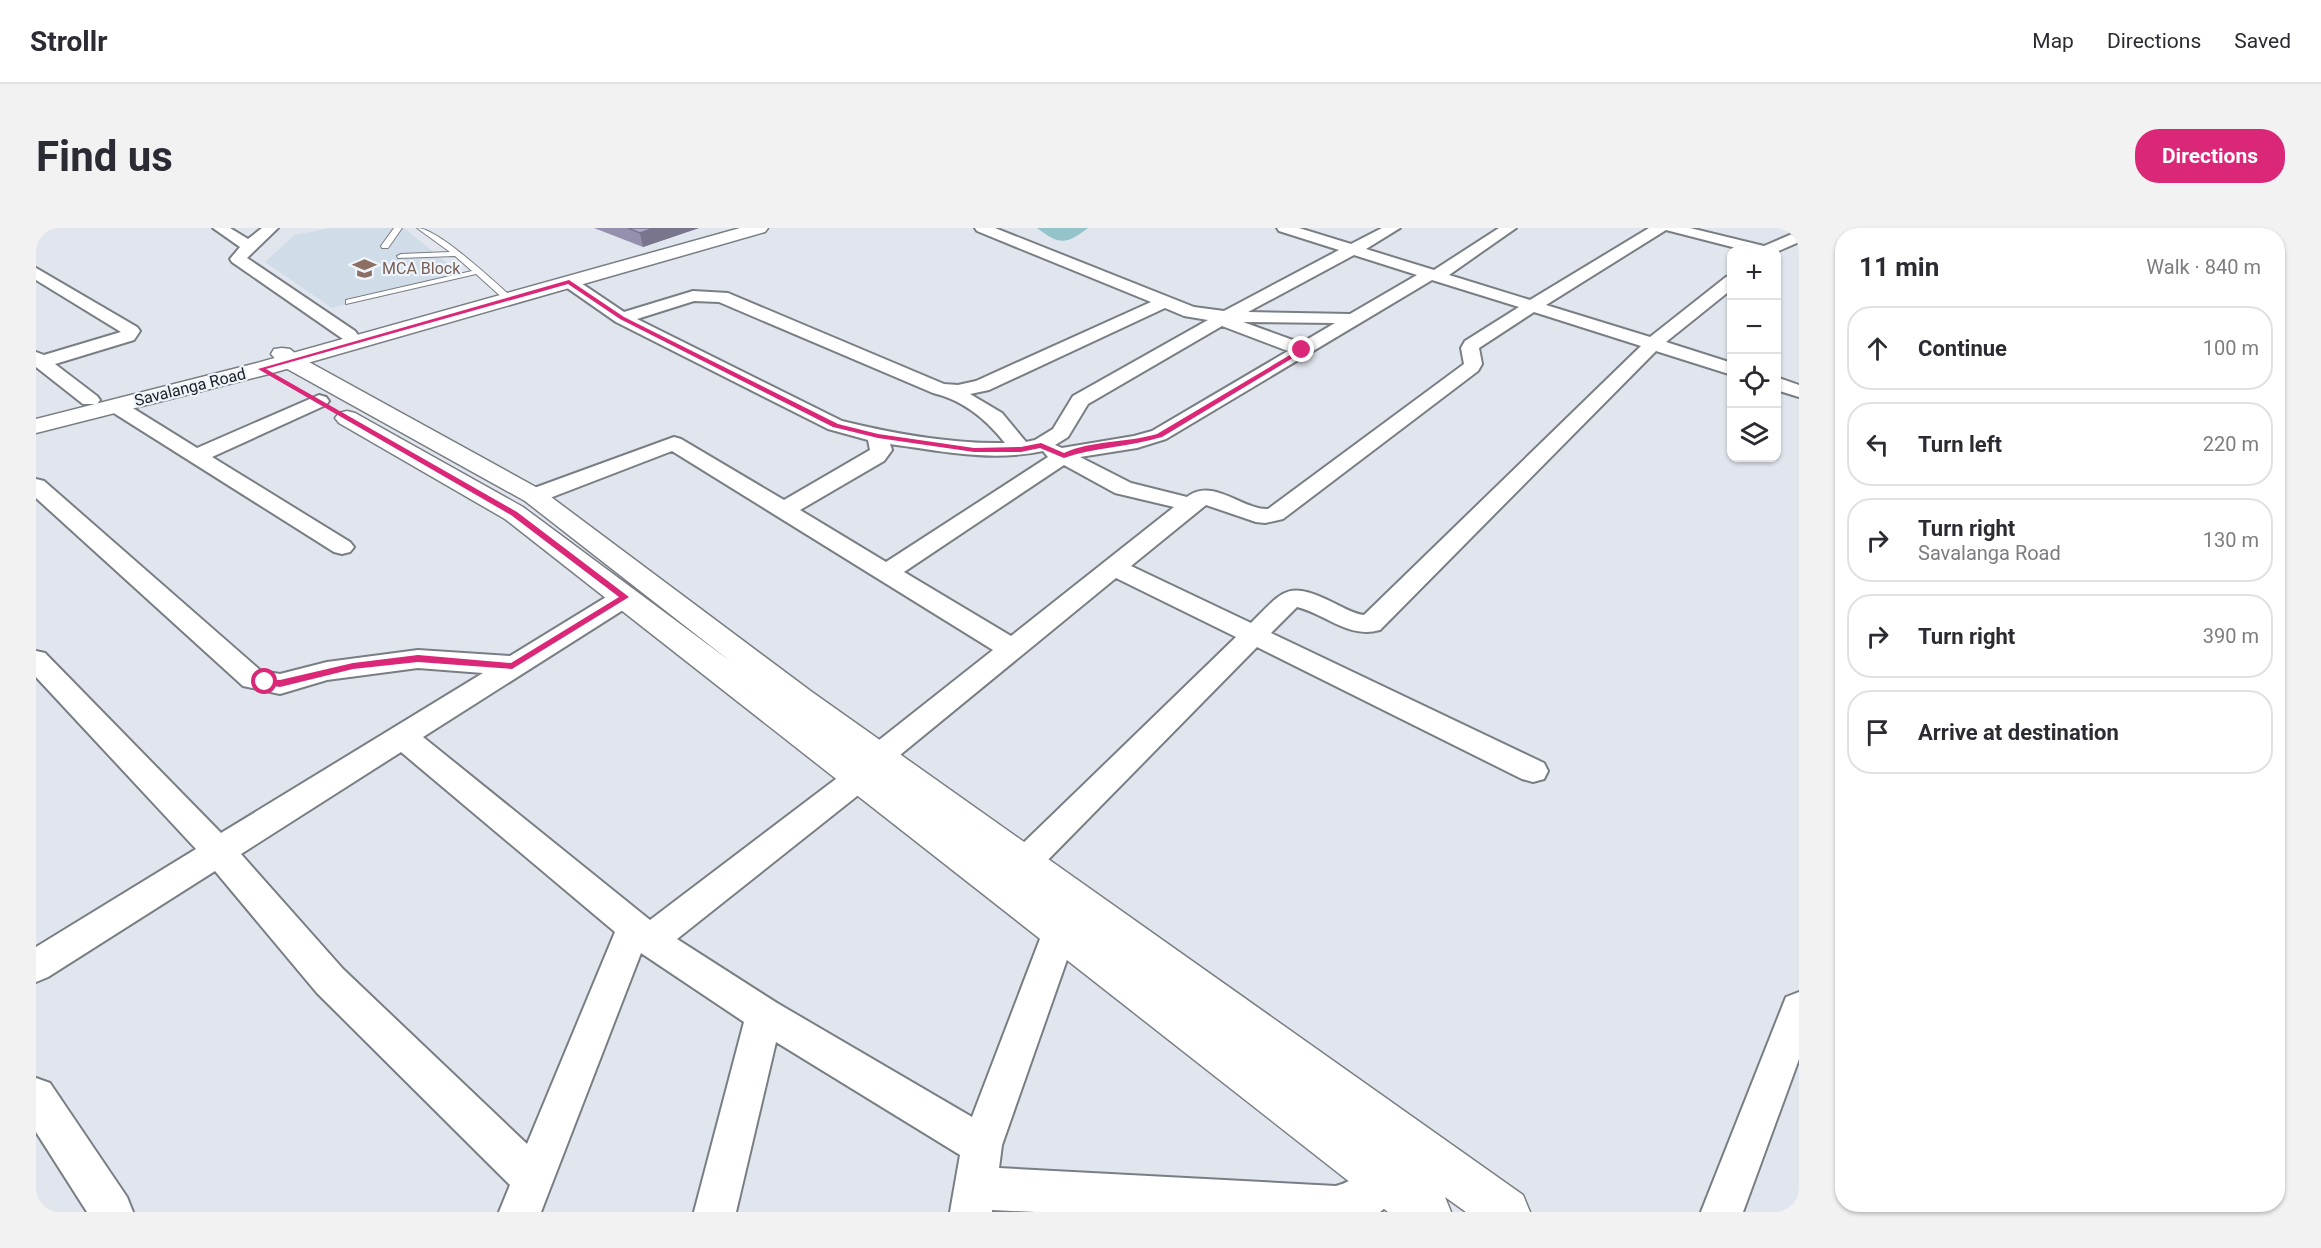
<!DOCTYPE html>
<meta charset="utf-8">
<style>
body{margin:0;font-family:Roboto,sans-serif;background:#f2f2f3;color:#2b2b33}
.controls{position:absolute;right:18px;top:18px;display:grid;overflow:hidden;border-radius:12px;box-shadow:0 2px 4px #0004}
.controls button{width:54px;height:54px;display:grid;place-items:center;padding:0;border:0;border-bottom:2px solid #e1e1e2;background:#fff;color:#2b2b33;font:30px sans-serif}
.stop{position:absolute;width:18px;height:18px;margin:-14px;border:4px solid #db2777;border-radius:50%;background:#fff}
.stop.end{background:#db2777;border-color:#fff;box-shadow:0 2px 6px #0008}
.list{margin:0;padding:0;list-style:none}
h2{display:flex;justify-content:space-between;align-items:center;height:78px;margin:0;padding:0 24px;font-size:26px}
h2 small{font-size:20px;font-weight:400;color:#7c7c81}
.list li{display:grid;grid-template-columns:39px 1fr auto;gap:18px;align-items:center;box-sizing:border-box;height:84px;margin:0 12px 12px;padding:0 12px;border:2px solid #e1e1e2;border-radius:24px}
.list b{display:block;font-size:22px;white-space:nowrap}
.list p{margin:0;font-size:20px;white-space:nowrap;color:#7c7c81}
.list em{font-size:20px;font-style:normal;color:#7c7c81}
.icon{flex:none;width:33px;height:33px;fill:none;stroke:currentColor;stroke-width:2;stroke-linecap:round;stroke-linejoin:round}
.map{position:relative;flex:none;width:1763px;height:984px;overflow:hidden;border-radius:24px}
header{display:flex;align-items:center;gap:36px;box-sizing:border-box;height:84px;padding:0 30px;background:#fff;border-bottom:2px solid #e1e1e2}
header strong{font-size:28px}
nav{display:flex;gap:33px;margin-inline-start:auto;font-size:21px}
.intro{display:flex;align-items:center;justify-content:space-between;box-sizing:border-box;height:144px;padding:0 36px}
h1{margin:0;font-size:42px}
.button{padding:15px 27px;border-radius:24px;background:#db2777;color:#fff;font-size:21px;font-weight:700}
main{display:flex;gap:36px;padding:0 36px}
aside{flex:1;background:#fff;border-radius:24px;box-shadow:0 2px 4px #0004}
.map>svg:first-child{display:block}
</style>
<header>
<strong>Strollr</strong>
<nav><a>Map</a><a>Directions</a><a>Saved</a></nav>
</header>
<div class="intro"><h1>Find us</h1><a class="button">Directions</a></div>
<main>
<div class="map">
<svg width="1763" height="984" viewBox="0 0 1763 984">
<rect width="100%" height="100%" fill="#e1e6ee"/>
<!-- built -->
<path fill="#d1dce9" d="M295,0H368L426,47L296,80L229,34L258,7Z"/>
<!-- water -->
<path fill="#94c3ca" d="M1001,0H1052C1030,17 1023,17 1001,0Z"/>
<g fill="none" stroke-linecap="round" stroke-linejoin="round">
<defs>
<path id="lane" d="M358,0H366L352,20H346L345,18Z
M381,0C402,0 458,54 476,69V73H470L440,46L310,76V72L436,43L419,28L362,30L361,28L365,26L414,24Z"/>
<path id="street" d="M177,0H194L212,11L226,0H242L211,30L319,103L322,107L319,111H307L196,34L194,31L204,19Z
M939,0H959L1158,79L1188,83L1303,22L1243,3L1241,0H1263L1315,16L1346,0H1364L1330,21L1398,42L1463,0H1480L1413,47L1494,72L1613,0H1654L1728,18L1763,3V14L1740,24V22H1708L1630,2L1510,77L1614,109L1690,49L1696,47V61L1630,114L1696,135V147L1620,123L1344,402C1312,411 1290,386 1261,379L1235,405L1508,535L1512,543L1508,551L1497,554L1486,551L1221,419L1000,644L989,648L978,644L973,634L978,624L1200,409L1080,350L853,536L843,539L833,536L828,528L833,520L957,422L636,223L506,273L498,275L490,273L487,268L490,263L638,209L645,211L748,272L834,222L832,212L792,201L580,94L527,57L525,54L527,51H539L588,84L657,63L692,65L908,156L922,157L940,153L1115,74L941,3ZM1318,27L1381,47L1314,86L1212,84ZM1396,52L1483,79L1429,113L1425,120L1428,136L1232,281C1206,282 1177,249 1151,269L1095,255L1044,229L1101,220L1130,211ZM658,73L683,74L897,165C927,172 951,192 969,215C915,216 859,206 806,193L601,91ZM1129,80L1148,88L1172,92L1037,168L1017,201L999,212L990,214L966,185L934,166L953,162ZM1498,84L1605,118L1328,387C1318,386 1308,380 1298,375C1251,352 1248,362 1215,395L1095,338L1170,277L1220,294L1229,295L1247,291L1442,143L1446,136L1443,120ZM1207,94L1299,95L1265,115ZM1186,98L1252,123L1116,203L1098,208L1026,220L1019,217L1032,209L1052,176ZM854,216C905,223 955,234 1007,223L1012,229L850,334L764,282L848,233L856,222ZM1028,237L1079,265L1138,279L975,408L868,344Z
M0,40L101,99L104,103L98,112L19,136L61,168L64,172L61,176H47L0,139V124L8,127L85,104L0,52Z
M1740,149L1763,157V169L1740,162Z
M283,167L290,169L293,173L290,177L176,229L314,314L318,319L314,324L306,326L298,324L73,182L70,178L73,174H87L161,220Z
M0,251L8,253L225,443L244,446L291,434L382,422L474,428L580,363L589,361L598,363L602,369L598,375L387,509L614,692L813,541L824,537L835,541L839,549L835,557L641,711L741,775L936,889L1007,703L1012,692L1024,688L1036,692L1041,703L966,917L963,940L1300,958C1320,953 1331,939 1350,931L1365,937L1371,952L1365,967L1344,984H1000L956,982V984H914L924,927L740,814L700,984H658L708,794L605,725L505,984H463L474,957L281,765L179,643L12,749L0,754V719L160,621L0,449V423L9,425L185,605L447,445L382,440L291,452L244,466L207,458L0,270ZM365,524L579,704L491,916L307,741L205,626Z
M1763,764V831L1707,984H1665L1750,769Z
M0,850L14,855L91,969L97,984H51L0,904Z"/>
<path id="secondary" d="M246,120L254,121L262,128L507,263L776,464L1487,967L1494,984H1430L1409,969L1415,984H1352L469,291L303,195L299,190L303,185L311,183L319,185L487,279L694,433L489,273L246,138L235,126L238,121Z"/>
<path id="primary" d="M704,0H732L729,4L233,146L0,205V191L217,136Z"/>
</defs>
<!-- lane casing -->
<use href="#lane" stroke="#797e84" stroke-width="2"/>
<!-- street casing -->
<use href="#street" stroke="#797e84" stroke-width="4"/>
<!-- secondary casing -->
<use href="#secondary" stroke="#797e84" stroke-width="3"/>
<!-- primary casing -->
<use href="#primary" stroke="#797e84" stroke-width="3"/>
<!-- lane -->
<use href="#lane" fill="#fff" fill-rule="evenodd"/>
<!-- street -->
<use href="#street" fill="#fff" fill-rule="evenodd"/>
<!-- secondary -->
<use href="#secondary" fill="#fff" fill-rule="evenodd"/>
<!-- primary -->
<use href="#primary" fill="#fff" fill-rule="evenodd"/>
</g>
<!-- wall -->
<path fill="#9590ad" d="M558,0H663L607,19Z"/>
<!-- shaded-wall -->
<path fill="#79758d" d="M618,0H663L607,19L604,5Z"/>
<!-- building -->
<path fill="#ada7c9" stroke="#79758d" stroke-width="1.5" d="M592,0H618L604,5Z"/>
<!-- route -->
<path fill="#db2777" d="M533,52L588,89L802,196L842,206L938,220L985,219L1005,215L1028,225C1056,212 1091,215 1121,206L1264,121L1270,122L1126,209C1093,219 1059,219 1028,230L1004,220L985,224H938L842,210L797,199L584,91L532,56L230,141L481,284L593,369L476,441L382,434L317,441L244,459L226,456V452H244L317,435L382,427L475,435L583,369L475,287L222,141Z"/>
<!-- icons -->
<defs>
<symbol id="university-bare" viewBox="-9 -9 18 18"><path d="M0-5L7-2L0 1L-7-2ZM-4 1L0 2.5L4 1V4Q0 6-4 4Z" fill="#8d6e63" stroke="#eef4fb" stroke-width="2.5" paint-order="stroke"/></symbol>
</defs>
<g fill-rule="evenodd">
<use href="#university-bare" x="312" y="24" width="33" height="33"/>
</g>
<g text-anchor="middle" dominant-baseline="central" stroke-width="4.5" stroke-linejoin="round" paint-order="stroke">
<!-- far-education labels -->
<g font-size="16" fill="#785e54" stroke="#eef4fb" text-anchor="start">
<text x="346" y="40">MCA Block</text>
</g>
<!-- far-street labels -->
<g font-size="16" fill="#1d1f21" stroke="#eef4fb">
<text transform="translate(154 159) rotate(-14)">Savalanga Road</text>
</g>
</g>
</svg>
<div class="controls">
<button>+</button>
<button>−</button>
<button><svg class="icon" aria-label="locate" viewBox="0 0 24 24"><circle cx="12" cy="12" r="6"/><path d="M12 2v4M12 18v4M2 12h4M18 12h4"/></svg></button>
<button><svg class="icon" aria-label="layers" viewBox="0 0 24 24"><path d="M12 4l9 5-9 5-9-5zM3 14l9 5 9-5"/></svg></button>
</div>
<div class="stop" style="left:229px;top:454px"></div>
<div class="stop end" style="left:1266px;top:122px"></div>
</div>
<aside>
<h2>11 min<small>Walk · 840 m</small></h2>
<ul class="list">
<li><svg class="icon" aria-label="ahead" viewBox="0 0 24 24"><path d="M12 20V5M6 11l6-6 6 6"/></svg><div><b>Continue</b></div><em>100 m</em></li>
<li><svg class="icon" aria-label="left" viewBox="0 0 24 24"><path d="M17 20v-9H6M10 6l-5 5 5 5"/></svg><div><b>Turn left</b></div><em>220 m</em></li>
<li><svg class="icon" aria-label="right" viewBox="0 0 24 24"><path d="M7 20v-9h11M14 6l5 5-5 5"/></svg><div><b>Turn right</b><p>Savalanga Road</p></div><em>130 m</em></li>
<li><svg class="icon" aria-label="right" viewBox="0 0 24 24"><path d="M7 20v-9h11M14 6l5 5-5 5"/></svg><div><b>Turn right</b></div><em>390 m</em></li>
<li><svg class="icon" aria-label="arrive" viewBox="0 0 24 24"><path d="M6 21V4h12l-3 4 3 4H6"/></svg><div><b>Arrive at destination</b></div></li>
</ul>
</aside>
</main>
